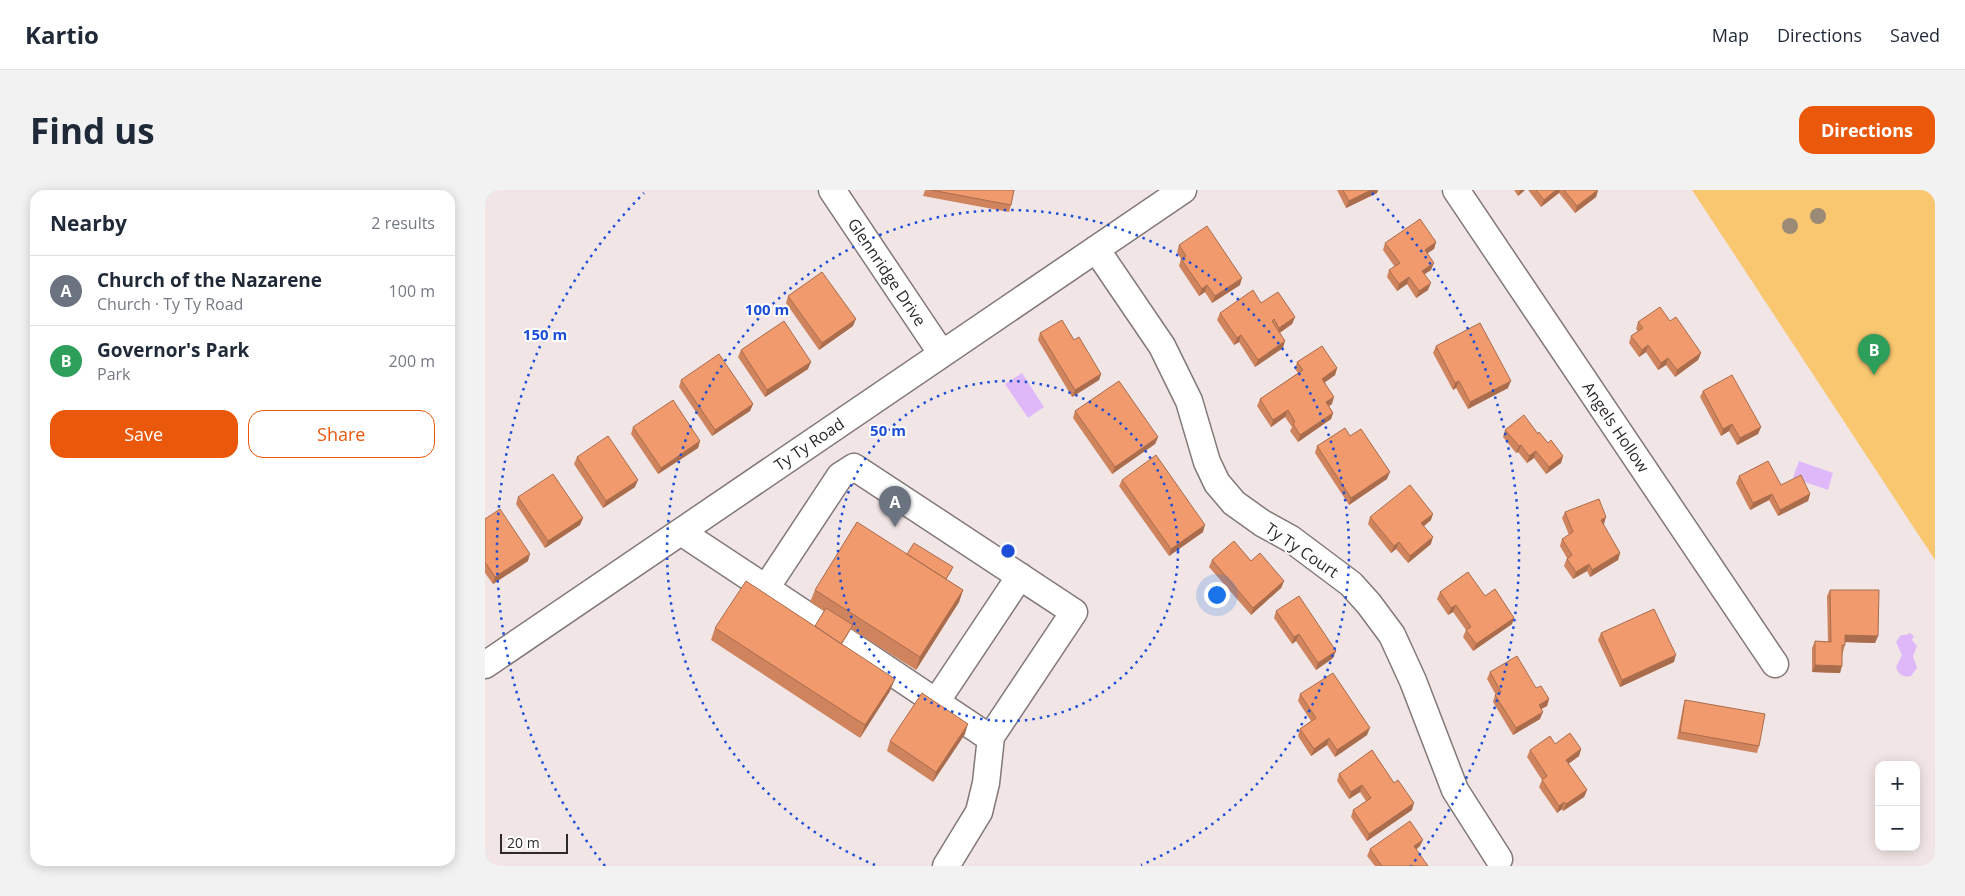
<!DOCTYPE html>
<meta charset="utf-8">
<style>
body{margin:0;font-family:"Open Sans",sans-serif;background:#f2f2f3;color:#1f2937}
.controls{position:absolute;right:15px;bottom:15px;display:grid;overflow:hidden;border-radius:10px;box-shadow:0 2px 12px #0003}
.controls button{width:45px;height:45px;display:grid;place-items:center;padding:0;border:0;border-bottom:1px solid #e0e1e3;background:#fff;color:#1f2937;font:25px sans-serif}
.scale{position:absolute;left:15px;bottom:12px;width:68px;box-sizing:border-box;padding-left:5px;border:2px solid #2f2a2a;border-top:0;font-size:14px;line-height:18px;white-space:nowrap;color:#2f2a2a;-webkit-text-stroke:4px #fff;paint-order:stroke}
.you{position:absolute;left:731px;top:404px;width:18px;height:18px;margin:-12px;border:4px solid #fff;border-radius:50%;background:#1a73e8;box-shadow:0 0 0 8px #1a73e833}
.badge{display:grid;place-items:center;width:32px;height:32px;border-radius:50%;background:#ea580c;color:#fff;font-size:16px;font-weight:700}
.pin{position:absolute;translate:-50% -41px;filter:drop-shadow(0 1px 2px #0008)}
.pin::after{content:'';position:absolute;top:26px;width:18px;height:15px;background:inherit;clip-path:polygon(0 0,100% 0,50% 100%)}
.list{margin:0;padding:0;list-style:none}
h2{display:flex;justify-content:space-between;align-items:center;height:65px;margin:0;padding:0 20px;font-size:21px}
h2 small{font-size:16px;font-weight:400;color:#747a83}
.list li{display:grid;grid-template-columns:32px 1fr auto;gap:15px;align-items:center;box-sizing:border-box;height:70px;padding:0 20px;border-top:1px solid #e0e1e3}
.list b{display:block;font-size:19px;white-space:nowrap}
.list p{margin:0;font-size:16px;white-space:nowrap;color:#747a83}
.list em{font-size:16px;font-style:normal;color:#747a83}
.actions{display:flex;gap:10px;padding:15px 20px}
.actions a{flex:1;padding:11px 0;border:1px solid #ea580c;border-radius:15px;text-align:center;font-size:18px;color:#ea580c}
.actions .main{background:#ea580c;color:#fff}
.map{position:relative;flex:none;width:1450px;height:676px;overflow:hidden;border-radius:15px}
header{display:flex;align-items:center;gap:30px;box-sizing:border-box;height:70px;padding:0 25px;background:#fff;border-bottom:1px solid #e0e1e3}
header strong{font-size:24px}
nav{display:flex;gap:28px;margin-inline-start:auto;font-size:18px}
.intro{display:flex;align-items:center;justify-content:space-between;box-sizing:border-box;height:120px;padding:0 30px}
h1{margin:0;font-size:35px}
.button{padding:12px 22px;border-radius:15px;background:#ea580c;color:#fff;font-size:18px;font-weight:700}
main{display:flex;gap:30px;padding:0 30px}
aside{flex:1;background:#fff;border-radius:15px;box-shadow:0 2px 12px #0003}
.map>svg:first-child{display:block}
</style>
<header>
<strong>Kartio</strong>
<nav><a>Map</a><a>Directions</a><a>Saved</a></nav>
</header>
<div class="intro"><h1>Find us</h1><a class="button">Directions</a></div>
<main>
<aside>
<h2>Nearby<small>2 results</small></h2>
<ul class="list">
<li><span class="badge" style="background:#6b7280">A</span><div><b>Church of the Nazarene</b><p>Church · Ty Ty Road</p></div><em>100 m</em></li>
<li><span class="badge" style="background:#2e9e5b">B</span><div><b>Governor's Park</b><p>Park</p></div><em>200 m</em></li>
</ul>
<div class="actions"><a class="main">Save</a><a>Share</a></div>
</aside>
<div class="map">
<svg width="1450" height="676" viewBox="0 0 1450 676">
<rect width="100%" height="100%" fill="#f2e5e6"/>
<!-- green -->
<path fill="#f8c770" d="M1207,0H1450V370Z"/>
<!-- water -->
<path fill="#deb8f9" d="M537,183L559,217L543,228L520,194Z
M1314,271L1348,283L1343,300L1308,288Z
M1425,443L1429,446L1427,450L1432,456L1428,466L1432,478L1426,486C1418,488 1413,484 1411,477L1417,465L1411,452L1416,445H1421Z"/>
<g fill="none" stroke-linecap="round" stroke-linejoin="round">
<defs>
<path id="minor" d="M347,0L457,164
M971,0L1290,474
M611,59L677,156L704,211L722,272L732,293L749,313L777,333L806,349L866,394L884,414L907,445L928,491L970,600L1014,669
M196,342L332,432
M281,398L355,286L369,277L589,422L505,548L360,451
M0,475L698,0
M451,512L535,386
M461,676L494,622L501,593L506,547"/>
</defs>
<!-- minor casing -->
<use href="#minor" stroke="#837878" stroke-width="29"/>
<!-- minor -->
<use href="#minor" stroke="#fff" stroke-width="26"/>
</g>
<!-- trees -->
<g fill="#9b8a76">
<circle cx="1333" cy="26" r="8"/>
<circle cx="1305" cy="36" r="8"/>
</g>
<!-- wall -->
<path fill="#cf845e" d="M440,0H529L526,15L524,22L438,6Z
M852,0H893L892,3L861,18Z
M1029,0H1040L1033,6Z
M1043,0H1113L1111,7L1090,23L1074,3L1056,17Z
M951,52L949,59L942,63L946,80L939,84L943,100L931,108L922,94L912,101L902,87L904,80L910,77L898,60L900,53Z
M694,55L755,95L727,113L720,102L714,106L694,76L696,69L692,62Z
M303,106L368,136L334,160L301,113Z
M776,113L810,127L807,134L795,143L798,158L770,177L754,152L749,155L732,130L735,123Z
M1185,131L1216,163L1213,170L1190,187L1181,175L1173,180L1161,162L1154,167L1144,153L1146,146L1153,141L1151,139L1153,132Z
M555,143L589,150L616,184L614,190L587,207L553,150Z
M951,156L1023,198L983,219L971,198L968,200L948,163Z
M256,160L323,179L280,207L253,167Z
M812,172L852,178L850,185L840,192L847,214L844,216L848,223L846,229L813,252L805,241L807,237L800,227L786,237L772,216L775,209L813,183L810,179Z
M196,190L268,214L265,221L227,246L194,197Z
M1218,201L1276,237L1273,244L1252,255L1244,241L1236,246L1215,207Z
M590,221L673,247L670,254L627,284L588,228Z
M148,237L215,251L213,258L173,284L146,244Z
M1020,240L1053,244L1063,253L1078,266L1076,273L1061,284L1049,268L1042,273L1033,262L1031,263L1018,247Z
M865,246L902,289L864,315L830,263L832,256Z
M92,267L150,297L118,318L89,274Z
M1254,286L1296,295L1325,304L1323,311L1293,326L1284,310L1265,320L1251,293Z
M637,290L718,342L684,366L634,296Z
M33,307L98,328L95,335L60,358L31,314Z
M1080,322L1118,334L1135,363L1133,370L1105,387L1102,381L1088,389L1079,376L1082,368L1075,356L1077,349L1084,345L1077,328Z
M885,327L946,330L939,336L946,354L923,373L911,359L906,363L883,334Z
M0,329L43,371L8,394L0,383Z
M422,364L467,380L461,389L478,400L474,412L431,480L366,439L357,454L405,501L375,548L226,450L230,438L330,436L339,421L325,412L330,400Z
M727,370L766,371L799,391L796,398L766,425L724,377Z
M1345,400L1393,446L1390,453L1360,452V455L1358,462L1355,483L1327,482V458L1330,451L1343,452L1342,406Z
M955,402L1000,406L1029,428L1027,434L988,461L978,447L981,440L968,422L963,425L952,409Z
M791,421L848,468L831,480L811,451L807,454L789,428Z
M1116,443L1189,472L1135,497L1113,450Z
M1005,482L1051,498L1064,509L1062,516L1056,519L1055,529L1028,545L1008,512L1010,505H1011L1002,489Z
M815,504L882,545L850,567L842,555L826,566L813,546L815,539L826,531L813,511Z
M1200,510L1274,556L1272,563L1192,549L1198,517Z
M480,544L448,592L402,561L405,551Z
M1070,554L1096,559L1094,566L1083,574L1102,600L1099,607L1078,621L1077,619L1072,623L1054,597L1057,590L1042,567L1045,560Z
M887,560L927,620L882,651L866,627L868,620L881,611L875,602L864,609L852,591L854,584Z
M935,656L931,660L943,676H890L882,666L885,659Z"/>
<!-- shaded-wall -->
<path fill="#a96c4c" d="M886,0H893L892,3L861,18L864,11Z
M1035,0H1040L1033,6Z
M1071,0H1075L1074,3L1056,17L1059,10Z
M1113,0L1111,7L1090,23L1092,16Z
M951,52L949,59L937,67L940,60Z
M949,73L946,80L934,88L937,81Z
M924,87L922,94L912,101L914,94Z
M757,88L755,95L727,113L730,106Z
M946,93L943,100L931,108L934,101Z
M722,95L720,102L714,106L717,99Z
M810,127L807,134L792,144L794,138Z
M371,129L368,136L334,160L337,153Z
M756,145L754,152L749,155L752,148Z
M800,151L798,158L770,177L773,170Z
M1163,155L1161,162L1154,167L1157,160Z
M1216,163L1213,170L1190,187L1192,180Z
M1183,168L1181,175L1173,180L1176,173Z
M326,172L323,179L280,207L282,200Z
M852,178L850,185L835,196L837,189Z
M616,184L614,190L587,207L590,200Z
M974,191L971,198L968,200L970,193Z
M1026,191L1023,198L983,219L985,212Z
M849,207L847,214L839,219L841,212Z
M268,214L265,221L227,246L230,240Z
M803,220L800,227L786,237L788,230Z
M848,223L846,229L813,252L815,245Z
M1247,234L1244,241L1236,246L1238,239Z
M1276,237L1273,244L1252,255L1255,248Z
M673,247L670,254L627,284L630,277Z
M215,251L213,258L173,284L176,278Z
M1036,255L1033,262L1031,263L1034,256Z
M1051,261L1049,268L1042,273L1044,266Z
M1078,266L1076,273L1061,284L1064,277Z
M905,282L902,289L864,315L866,308Z
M153,290L150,297L118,318L121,311Z
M1287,304L1284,310L1265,320L1268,313Z
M1325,304L1323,311L1293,326L1295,320Z
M948,324L946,330L934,340L936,333Z
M1121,327L1119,334L1114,337L1116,330Z
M98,328L95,335L60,358L63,351Z
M720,335L718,342L684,366L686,359Z
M948,347L946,354L923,373L925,366Z
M914,352L911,359L906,363L909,356Z
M1135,363L1133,370L1105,387L1107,380Z
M45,364L43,371L8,394L10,387Z
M1104,374L1102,381L1088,389L1091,382Z
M799,391L796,398L766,425L768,418Z
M478,400L474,412L431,480L435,467Z
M971,415L968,422L963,425L966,418Z
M1029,428L1027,434L988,461L991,454Z
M814,444L811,451L807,454L809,447Z
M1360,445L1393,446L1390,453L1358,452Z
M851,461L848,468L831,480L833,473Z
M1191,465L1189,472L1135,497L1137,490Z
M1330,475L1357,476L1355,483L1327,482Z
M410,489L405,501L375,548L380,535Z
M1064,509L1062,516L1051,522L1054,515Z
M1058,522L1055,529L1028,545L1031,538Z
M483,534L480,544L448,592L451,582Z
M885,538L882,545L850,567L852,560Z
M844,548L842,555L826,566L829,559Z
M1096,559L1094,566L1079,577L1081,570Z
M877,595L875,602L864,609L866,602Z
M1102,600L1099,607L1078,621L1081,614Z
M1079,612L1077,619L1072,623L1074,616Z
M929,613L927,620L882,651L884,644Z
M938,650L935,656L926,663L929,656Z"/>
<!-- building -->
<path fill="#f19a6d" stroke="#a96c4c" d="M446,0H529L526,15Z
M858,0H886L864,11Z
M1051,0H1071L1059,10Z
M1079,0H1113L1092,16Z
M935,29L951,52L940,60L949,73L937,81L946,93L934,101L924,87L914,94L904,80L915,73L900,53Z
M722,36L757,88L730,106L722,95L717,99L696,69L701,66L694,55Z
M337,82L371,129L337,153L303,106Z
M768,100L776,113L793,102L810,127L794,138L789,129L787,131L800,151L773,170L756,145L752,148L735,123Z
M1175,117L1185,131L1191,127L1216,163L1192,180L1183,168L1176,173L1163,155L1157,160L1146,146L1158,138L1153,132Z
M577,130L589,150L594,147L616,184L590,200L555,143Z
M299,131L326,172L282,200L256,160Z
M995,133L1026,191L985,212L974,191L970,193L951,156Z
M837,156L852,178L837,189L849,207L841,212L848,223L815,245L808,234L810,232L803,220L788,230L775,209L818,180L812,172Z
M234,164L268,214L230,240L196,190Z
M1247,185L1276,237L1255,248L1247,234L1238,239L1218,201Z
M634,191L673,247L630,277L590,221Z
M188,210L215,251L176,278L148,237Z
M1039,225L1053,244L1054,242L1063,253L1066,250L1078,266L1064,277L1051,261L1044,266L1036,255L1034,256L1020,240Z
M860,238L865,246L876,239L905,282L866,308L832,256Z
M123,246L153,290L121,311L92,267Z
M671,265L720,335L686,359L637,290Z
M1283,271L1296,295L1316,285L1325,304L1295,320L1287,304L1268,313L1254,286Z
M68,284L98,328L63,351L33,307Z
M925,295L948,324L936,333L948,347L925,366L914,352L909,356L885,327Z
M1114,309L1121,327L1116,330L1135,363L1107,380L1104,374L1091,382L1082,369L1087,365L1077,349L1088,342L1080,322Z
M15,319L45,364L10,387L0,372V329Z
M372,332L478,400L435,467L330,400Z
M749,351L766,371L775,363L799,391L768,418L727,370Z
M429,353L468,377L461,389L422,364Z
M983,382L1000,406L1010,399L1029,428L991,454L981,440L986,437L971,415L966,418L955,402Z
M261,391L410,489L380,535L230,438Z
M1345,400H1394L1393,446L1360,445V455H1357V476L1330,475V451L1346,452Z
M814,406L851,461L833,473L814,444L809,447L791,421Z
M341,418L368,435L356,454L330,436Z
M1169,419L1191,465L1137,490L1116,443Z
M1032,466L1051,498L1056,496L1064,509L1054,515L1058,522L1031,538L1010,505L1016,502L1005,482Z
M848,483L885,538L852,560L844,548L829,559L815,539L831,528L815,504Z
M437,503L483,534L451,582L405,551Z
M1200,510L1280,524L1274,556L1195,542Z
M1085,543L1096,559L1081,570L1102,600L1081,614L1079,612L1074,616L1057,590L1062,586L1045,560L1065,546L1070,554Z
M887,560L909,593L913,590L929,613L884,644L868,620L886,608L877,595L866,602L854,584Z
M925,631L938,650L929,656L943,676H897L885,659Z"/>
<!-- distance rings -->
<g fill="none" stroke="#1d4ed8" stroke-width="2.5" stroke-dasharray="2.5 5">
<circle cx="523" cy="361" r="170"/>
<path d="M390 675A341 341 0 1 1 656 675"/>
<path d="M120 676A511 511 0 0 1 159 3M887 3A511 511 0 0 1 926 676"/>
</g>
<g text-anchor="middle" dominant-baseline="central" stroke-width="4" stroke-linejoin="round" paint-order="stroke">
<!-- street labels -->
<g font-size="16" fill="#2f2a2a" stroke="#fff">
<text transform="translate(402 82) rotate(56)">Glennridge Drive</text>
<text transform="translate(1131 237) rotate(56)">Angels Hollow</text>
<text transform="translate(324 254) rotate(-34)">Ty Ty Road</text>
<text transform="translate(817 360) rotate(34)">Ty Ty Court</text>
</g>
</g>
<circle cx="523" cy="361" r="8" fill="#1d4ed8" stroke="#fff" stroke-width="2.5"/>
<g font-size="15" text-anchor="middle" font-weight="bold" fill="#1d4ed8" stroke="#fff" stroke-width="4" stroke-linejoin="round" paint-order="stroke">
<text x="282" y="125">100 m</text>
<text x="60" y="150">150 m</text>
<text x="403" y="246">50 m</text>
</g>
</svg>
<div class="controls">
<button>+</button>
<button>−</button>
</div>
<div class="scale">20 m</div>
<div class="you"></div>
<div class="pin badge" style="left:410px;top:337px;background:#6b7280">A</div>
<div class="pin badge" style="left:1389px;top:185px;background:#2e9e5b">B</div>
</div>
</main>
